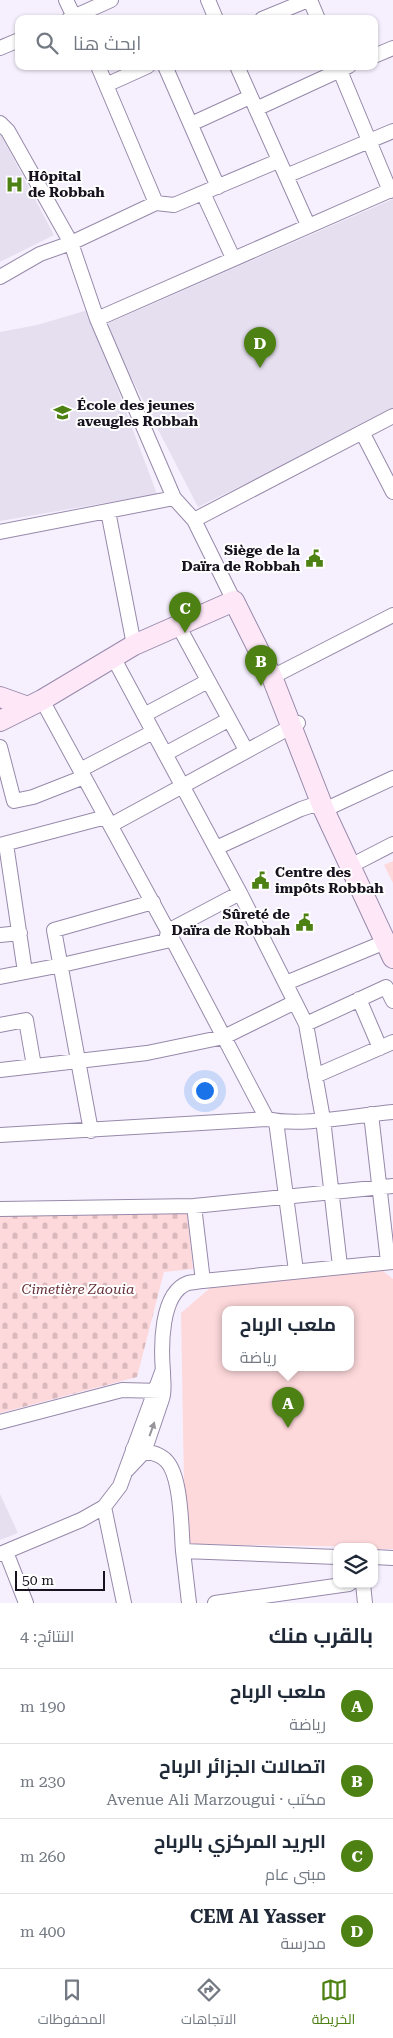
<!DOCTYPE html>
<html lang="ar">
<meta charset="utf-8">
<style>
body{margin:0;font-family:"Roboto Serif",Cairo,serif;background:#f2f2f3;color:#1f2937;direction:rtl}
.controls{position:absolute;right:15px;bottom:15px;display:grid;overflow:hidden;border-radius:10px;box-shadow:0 1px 4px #0004}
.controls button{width:45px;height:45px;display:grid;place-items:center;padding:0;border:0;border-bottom:1px solid #e0e1e3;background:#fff;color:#1f2937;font:25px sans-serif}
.scale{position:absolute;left:15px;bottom:12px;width:90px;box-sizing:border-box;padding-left:5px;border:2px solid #17121e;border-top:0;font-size:14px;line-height:18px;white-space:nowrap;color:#17121e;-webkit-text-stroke:4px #fff;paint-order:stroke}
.you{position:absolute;left:204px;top:1090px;width:18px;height:18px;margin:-12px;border:4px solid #fff;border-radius:50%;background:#1a73e8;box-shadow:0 0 0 8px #1a73e833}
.badge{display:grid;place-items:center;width:32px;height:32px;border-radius:50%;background:#4e8114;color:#fff;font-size:16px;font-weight:700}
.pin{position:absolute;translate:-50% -41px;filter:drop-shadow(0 1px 2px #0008)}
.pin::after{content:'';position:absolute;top:26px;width:18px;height:15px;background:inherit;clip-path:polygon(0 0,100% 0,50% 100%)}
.popup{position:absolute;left:222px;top:1306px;width:132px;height:65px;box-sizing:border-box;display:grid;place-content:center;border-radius:10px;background:#fff;filter:drop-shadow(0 1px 4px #0005);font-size:16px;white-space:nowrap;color:#747a83}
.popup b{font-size:19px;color:#1f2937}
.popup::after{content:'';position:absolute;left:50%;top:100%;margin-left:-10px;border:10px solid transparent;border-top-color:#fff}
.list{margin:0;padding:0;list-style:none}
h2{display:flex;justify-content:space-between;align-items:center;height:65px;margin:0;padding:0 20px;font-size:21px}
h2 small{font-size:16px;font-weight:400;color:#747a83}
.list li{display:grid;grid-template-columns:32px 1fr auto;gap:15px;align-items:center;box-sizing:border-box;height:75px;padding:0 20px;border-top:1px solid #e0e1e3}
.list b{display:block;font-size:19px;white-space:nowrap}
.list p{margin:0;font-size:16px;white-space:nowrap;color:#747a83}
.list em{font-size:16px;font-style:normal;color:#747a83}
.icon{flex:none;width:28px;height:28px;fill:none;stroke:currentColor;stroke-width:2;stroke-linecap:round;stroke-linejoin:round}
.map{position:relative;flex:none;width:393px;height:1603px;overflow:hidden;direction:ltr}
.search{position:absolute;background:#fff;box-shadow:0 1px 4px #0004;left:15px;right:15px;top:15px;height:55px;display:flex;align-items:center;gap:12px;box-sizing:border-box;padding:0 18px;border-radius:10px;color:#747a83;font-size:19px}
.sheet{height:365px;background:#fff}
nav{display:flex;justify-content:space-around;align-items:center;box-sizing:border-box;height:70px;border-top:1px solid #e0e1e3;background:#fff;font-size:14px;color:#747a83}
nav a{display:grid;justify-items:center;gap:2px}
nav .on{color:#4e8114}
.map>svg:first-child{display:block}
</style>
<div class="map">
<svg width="393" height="1603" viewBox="0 0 393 1603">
<defs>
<pattern id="cemetery-stones" width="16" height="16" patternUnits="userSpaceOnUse" patternTransform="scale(1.25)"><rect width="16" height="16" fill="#fed9dc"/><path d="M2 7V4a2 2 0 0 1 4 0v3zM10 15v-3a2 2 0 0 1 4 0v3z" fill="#d9b9bc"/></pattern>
</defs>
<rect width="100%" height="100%" fill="#f6f0fe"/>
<!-- built -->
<path fill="#e6dff0" d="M0,133L54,235L0,262Z
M393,199V411L198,507L104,325Z
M88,310L157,494L0,521V332L37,325Z
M0,1494L18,1533L0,1540Z"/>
<!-- cemetery -->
<path fill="url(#cemetery-stones)" d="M0,1211L187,1212L193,1269L164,1272L137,1377L0,1413Z"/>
<!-- garden -->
<path fill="#fed9dc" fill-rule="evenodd" d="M393,861V883L384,865Z
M382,1270L393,1279V1549H374V1547L185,1544L181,1313L210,1288ZM226,1309H350V1367H226Z"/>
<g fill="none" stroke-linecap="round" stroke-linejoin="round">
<defs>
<path id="street" d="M66,0L75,19
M208,0L216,19
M310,0L318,19
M69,19L111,0
M262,19L308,0
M0,48L19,40
M374,56L393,48
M165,66L218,187
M237,66L308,225
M338,66L390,191
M106,85L148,66
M256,109L349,66
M0,123L8,131L71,243L97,319L174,498L194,520L234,601
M191,124L250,97
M286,176L393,131
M203,193L233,258
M156,203L174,205L278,161
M0,277L40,254L71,243L156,203L98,66
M97,319L393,189
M362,432L393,492
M108,511L134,645
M194,520L393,416
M0,532L174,498
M179,627L246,750
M113,657L240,893L306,1024L323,1119L340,1266
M272,677L393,615
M42,700L168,931L267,1119
M144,715L208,681
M0,747L14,801L33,797L84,777
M165,754L228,720
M80,770L153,732
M111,825L298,723
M6,844L25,972
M0,845L106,817
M216,848L301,809L313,805L324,810L393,778
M360,861L393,844
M0,935L20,933
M0,977L62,965L166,941L168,931L240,893
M286,983L385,942
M359,999L380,1048
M306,1024L386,987L393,1001
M0,1025L26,1020L34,1066
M0,1070L147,1053L224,1037L295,1002
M315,1076L393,1042
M371,1114L388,1262
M276,1121L296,1271
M91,1131L54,930L153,902
M0,1135L267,1119C301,1127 357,1115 393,1112
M194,1206L203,1281
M0,1209L194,1206L393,1186
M0,1422L122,1390L161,1391
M133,1449C142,1451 156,1452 163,1458C182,1470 181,1529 183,1551L337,1557
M127,1470L144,1452L162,1399C165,1390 163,1381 163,1372C161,1348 160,1293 188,1283C192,1282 198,1282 203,1281L393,1262
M104,1507L124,1603
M183,1551L189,1603
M6,1552L26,1603
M0,1554L81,1520L104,1507L120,1486L162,1372
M374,1557L393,1558
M363,1584L365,1603
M215,1603L349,1584"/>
<path id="secondary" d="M0,697L28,707
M0,721L42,700L134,645L234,601L272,677L324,810L393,958"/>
</defs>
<!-- street casing -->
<use href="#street" stroke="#9789aa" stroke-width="16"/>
<!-- secondary casing -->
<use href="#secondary" stroke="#9789aa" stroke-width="22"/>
<!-- street -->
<use href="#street" stroke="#fff" stroke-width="14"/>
<!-- secondary -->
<use href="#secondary" stroke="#fee8f8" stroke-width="20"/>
</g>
<!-- one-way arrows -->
<defs><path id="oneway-solid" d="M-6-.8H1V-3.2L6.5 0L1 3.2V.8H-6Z" transform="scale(1.25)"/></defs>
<use fill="#97949a" href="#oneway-solid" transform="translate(152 1429) rotate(-70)"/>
<!-- icons -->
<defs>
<symbol id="hospital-bare" viewBox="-9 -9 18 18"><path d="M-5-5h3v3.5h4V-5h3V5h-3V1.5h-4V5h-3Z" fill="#4e8114" stroke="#fff" stroke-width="2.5" paint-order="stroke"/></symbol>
<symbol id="school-bare" viewBox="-9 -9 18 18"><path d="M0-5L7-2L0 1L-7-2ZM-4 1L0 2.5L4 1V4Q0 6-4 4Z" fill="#4e8114" stroke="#fff" stroke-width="2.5" paint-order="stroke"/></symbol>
<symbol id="civic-bare" viewBox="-9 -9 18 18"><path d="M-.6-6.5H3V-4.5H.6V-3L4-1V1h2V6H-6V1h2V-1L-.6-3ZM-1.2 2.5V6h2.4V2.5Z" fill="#4e8114" stroke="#fff" stroke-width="2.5" paint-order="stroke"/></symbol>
</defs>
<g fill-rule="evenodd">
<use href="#hospital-bare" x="2" y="172" width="25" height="25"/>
<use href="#school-bare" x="50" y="400" width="25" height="25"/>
<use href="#civic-bare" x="302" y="546" width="25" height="25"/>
<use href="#civic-bare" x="248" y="868" width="25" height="25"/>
<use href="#civic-bare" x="292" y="910" width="25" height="25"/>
</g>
<g text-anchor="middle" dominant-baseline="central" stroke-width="4" stroke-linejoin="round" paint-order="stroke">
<!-- poi labels -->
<g font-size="14" font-weight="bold" fill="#17121e" stroke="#fff" text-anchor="start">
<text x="28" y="176">Hôpital<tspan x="28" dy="16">de Robbah</tspan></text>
<text x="77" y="405">École des jeunes<tspan x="77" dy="16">aveugles Robbah</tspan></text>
<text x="300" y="550" text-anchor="end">Siège de la<tspan x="300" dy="16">Daïra de Robbah</tspan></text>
<text x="275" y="872">Centre des<tspan x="275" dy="16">impôts Robbah</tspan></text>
<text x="290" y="914" text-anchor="end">Sûreté de<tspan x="290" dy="16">Daïra de Robbah</tspan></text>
</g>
<!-- park labels -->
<g font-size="14" font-style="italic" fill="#673038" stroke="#fff">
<text x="78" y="1289">Cimetière Zaouia</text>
</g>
</g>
</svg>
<div class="controls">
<button><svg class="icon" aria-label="layers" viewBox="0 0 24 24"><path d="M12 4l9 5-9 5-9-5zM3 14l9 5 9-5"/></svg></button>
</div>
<div class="scale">50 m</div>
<div class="you"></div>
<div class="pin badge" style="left:288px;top:1428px">A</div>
<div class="popup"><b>ملعب الرباح</b>رياضة</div>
<div class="pin badge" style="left:261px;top:686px">B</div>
<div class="pin badge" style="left:185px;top:633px">C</div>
<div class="pin badge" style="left:260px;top:368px">D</div>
<div class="search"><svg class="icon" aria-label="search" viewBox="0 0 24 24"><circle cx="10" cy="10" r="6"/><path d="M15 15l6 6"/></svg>ابحث هنا</div>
</div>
<section class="sheet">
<h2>بالقرب منك<small>النتائج: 4</small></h2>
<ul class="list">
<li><span class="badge">A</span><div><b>ملعب الرباح</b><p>رياضة</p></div><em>190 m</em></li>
<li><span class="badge">B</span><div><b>اتصالات الجزائر الرباح</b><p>مكتب · Avenue Ali Marzougui</p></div><em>230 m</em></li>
<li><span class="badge">C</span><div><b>البريد المركزي بالرباح</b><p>مبنى عام</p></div><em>260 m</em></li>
<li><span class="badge">D</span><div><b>CEM Al Yasser</b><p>مدرسة</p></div><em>400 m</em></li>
</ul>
</section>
<nav>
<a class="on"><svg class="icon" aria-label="map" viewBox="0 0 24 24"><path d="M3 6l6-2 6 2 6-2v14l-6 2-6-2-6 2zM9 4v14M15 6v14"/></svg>الخريطة</a>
<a><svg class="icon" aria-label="directions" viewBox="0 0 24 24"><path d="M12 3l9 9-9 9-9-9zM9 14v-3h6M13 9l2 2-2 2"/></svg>الاتجاهات</a>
<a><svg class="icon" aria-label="saved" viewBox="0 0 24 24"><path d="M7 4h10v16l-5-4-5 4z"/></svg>المحفوظات</a>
</nav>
